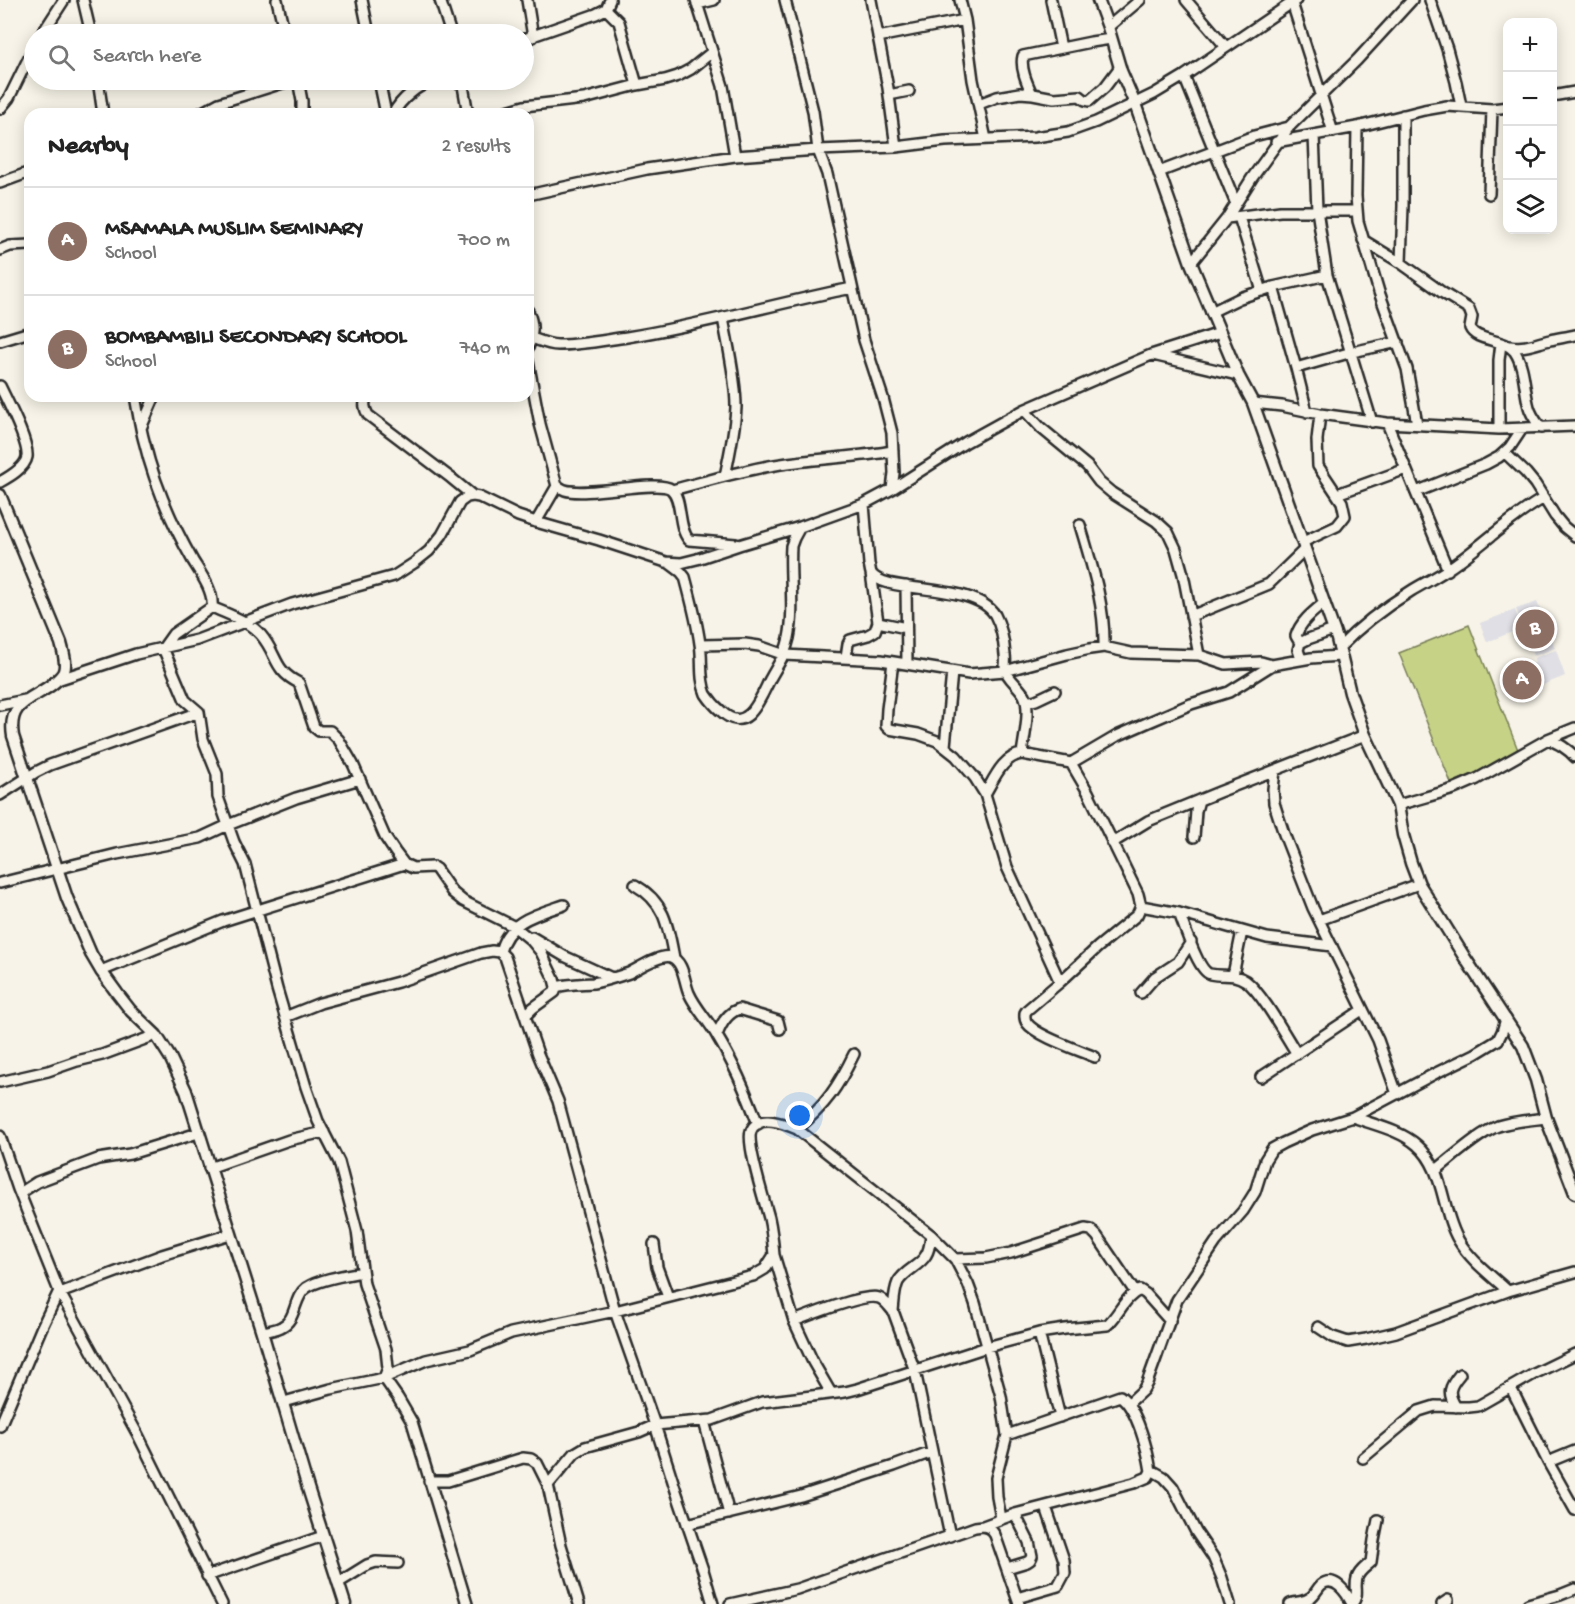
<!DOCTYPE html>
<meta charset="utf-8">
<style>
body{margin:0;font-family:"Gochi Hand",sans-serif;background:#f2f2f2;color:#222}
.controls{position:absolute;right:18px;top:18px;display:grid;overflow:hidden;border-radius:12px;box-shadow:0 3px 15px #0003}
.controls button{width:54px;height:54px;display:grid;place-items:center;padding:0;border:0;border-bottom:2px solid #e0e0e0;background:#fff;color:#222;font:30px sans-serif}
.you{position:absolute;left:800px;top:1116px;width:21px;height:21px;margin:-15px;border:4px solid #fff;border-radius:50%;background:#1a73e8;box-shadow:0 0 0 9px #1a73e833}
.badge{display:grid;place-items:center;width:39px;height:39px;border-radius:50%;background:#d1495b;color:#fff;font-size:20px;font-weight:700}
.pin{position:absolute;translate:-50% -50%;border:3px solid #fff;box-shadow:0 2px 6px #0006}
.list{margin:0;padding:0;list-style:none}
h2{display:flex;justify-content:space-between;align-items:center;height:78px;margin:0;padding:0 24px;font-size:26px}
h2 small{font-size:20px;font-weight:400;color:#767676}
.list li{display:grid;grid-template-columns:39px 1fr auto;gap:18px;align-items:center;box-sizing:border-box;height:108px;padding:0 24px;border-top:2px solid #e0e0e0}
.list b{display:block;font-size:22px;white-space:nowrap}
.list p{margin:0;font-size:20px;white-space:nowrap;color:#767676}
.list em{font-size:20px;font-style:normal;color:#767676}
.icon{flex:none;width:33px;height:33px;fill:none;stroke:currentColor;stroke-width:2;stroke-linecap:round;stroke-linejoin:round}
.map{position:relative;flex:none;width:1575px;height:1604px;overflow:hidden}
.search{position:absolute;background:#fff;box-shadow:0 3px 15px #0003;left:24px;top:24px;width:510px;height:66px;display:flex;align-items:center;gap:15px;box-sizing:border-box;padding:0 21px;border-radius:33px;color:#767676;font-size:22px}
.panel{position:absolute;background:#fff;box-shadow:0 3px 15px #0003;left:24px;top:108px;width:510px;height:294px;border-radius:18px}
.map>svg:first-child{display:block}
</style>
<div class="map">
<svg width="1575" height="1604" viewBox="0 0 1575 1604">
<rect width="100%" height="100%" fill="#f7f3e8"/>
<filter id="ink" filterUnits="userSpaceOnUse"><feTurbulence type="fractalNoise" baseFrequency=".0167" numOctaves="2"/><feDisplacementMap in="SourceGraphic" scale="12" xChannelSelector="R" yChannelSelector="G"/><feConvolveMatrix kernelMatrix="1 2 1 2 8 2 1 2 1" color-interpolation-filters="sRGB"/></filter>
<g filter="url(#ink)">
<!-- built -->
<path fill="#dfdfe5" d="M1537,602L1555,648L1534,656L1516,609Z
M1515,610L1522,628L1487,642L1480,623Z
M1556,650L1565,676L1510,698L1501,677L1535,663L1534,658Z"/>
<!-- pitch -->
<path fill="#c6d286" stroke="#787e58" stroke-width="1.5" d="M1469,625L1520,755L1451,783L1399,653Z"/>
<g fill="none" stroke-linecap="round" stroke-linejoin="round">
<defs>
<path id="minor" d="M83,0L91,34
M277,0L285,34
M362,0L369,34
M440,0L451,34
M527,0L533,37
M696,0L723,86L735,156
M785,0L813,111L818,150L827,174L864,340L883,398L892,433L894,473L892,489
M871,0L888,88L896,147
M960,0L965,20L973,80L986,139
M1051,0L1061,48
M1186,0L1226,47
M1430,0L1447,49L1456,82L1461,106
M1292,3L1333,132
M697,4L714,0
M606,9L619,22L637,85
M1108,27L1140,0
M42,34L64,0
M878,37L965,20
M524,39L596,14L606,9L610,0
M1184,76L1236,204
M98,80L103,114
M298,80L302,101V114
M379,80L386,114
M448,80L463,84
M462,80L468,114
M1032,94C1027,83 1020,68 1023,56L1091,42L1111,39
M889,95L909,91
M1552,96L1575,92
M979,104L997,97L1020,93L1033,94L1054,98L1080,96L1085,100L1089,101L1105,87L1120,67
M0,109L9,98L34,47
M199,114L219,103L292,80
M393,114C401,99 418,85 434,80
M497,114L524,106L584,99L637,85L665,80L678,76L691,69L712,52
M1357,127L1356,196L1358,221L1379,292L1407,369L1417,424
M1314,135L1317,210L1327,275L1372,422
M1276,142L1357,127L1424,110L1447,106L1492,109L1508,107
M1159,172L1254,136L1289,127
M0,183L30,172
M1489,194L1492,109
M528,195L647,169L735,156L818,150L896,147L945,141L1035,137L1068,132L1096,122L1154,94L1184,76L1296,0
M1239,217L1262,291
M1227,218L1280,211H1357
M1363,240L1401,263L1443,293L1469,309L1472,317L1470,328C1476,342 1505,338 1515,352C1525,367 1524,390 1529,407C1531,415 1536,421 1541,428
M0,250L10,246L30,245
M1191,263L1227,218L1252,178L1289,127L1357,60L1412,0
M1401,263L1403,206V115
M1273,287L1296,368L1307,412
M528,311C534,325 533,334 528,348
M1211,312L1240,298L1273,287L1327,275
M723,318C728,346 736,379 736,407C735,430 730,453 725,476
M532,338C540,341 549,345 558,345C581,345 605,340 627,337C703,325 777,303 852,288
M0,341L30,332
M1510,346C1525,349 1536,343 1550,340C1558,338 1567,337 1575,335
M1153,355L1238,375
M528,361L540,424L557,486C560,487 562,489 565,490C587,497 658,479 671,489C683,499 677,527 689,540L736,544
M1296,368L1352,352L1398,342
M0,386C7,401 29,442 27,457C25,468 9,477 0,482
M135,396C138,411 140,427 144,441C154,483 172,524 193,561C201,574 214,592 212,607L173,634L163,648L185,700L199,712L203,739L217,774L218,797L234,842L245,864L277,989L306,1087L318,1121L339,1162L357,1231L364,1284L386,1349L388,1368L384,1378L398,1398L412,1422L467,1604
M366,396C364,404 364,408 368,415L451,478L473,496
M1253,403L1282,406L1320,414L1387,423L1499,429L1575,426
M1024,410L1041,428L1087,466L1099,482L1112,493L1156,521L1168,532L1176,549L1183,574L1199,655
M1387,423L1448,570
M141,428L155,396
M1499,429V360L1501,343
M1505,453L1526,473L1535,484L1555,516L1564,527L1575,536
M672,490C711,480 749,468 788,463C823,458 859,457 893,451
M1416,492L1486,464L1499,457L1510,447L1522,429
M1337,494L1406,469
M864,504L869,564C870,567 870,570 871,573C884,595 974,581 995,615C1001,626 1004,642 1005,655C1006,659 1005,664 1005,669C1007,678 1019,686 1024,695C1031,709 1024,738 1022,754
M536,522L557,486
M1080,525C1092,566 1105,605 1104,647
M1303,542L1337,526L1345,516L1342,502L1318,466L1317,440L1320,414
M669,563L681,572L685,577C691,599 697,621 700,644C703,660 699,678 706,694C710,700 715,706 721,711C747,736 760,699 770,679C778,664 785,656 789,638C795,609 789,576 791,546L794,538L800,527
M906,586L907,664
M212,607C229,615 249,621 261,635C278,655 273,670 299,683L314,727L319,731H330L339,740L353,764L385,837L395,852L404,864L413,868L433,867L436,869L452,892L463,901L515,927L531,940L541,952L554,979L556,987L555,992L533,1008L525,1016
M1191,616L1269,584L1305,549
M878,622L906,628
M1300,643L1296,636C1300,622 1313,612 1324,603
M701,645L745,644L759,646L785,655L881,660L969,674L1005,671L1067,654L1090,649L1104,647L1131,653L1199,655L1226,664L1261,662L1272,665
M1339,648C1361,625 1385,607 1411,591C1424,583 1439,576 1451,567C1483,545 1510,517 1544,498
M846,657L848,644L850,640L868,635L875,631L878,622L871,573
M1301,659L1298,650L1300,643L1308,639L1334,630
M893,662L887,709L886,726L889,729L918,734L937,741L956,756L975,778L985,794L1007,867L1060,982
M57,680L136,654L197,640L292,604L394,576L414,563L429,551L442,535L460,502L467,497L473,496L479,497L518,516L536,522L599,540L666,562L681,563L697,559L739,545L800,527L864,504L892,489L966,442L1024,410L1151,355L1220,333
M1026,702L1036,700L1055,691
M0,705L25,700
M1548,739C1559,744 1567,748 1575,757
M945,746L952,672
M1071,763L1117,736L1149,722L1191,704L1229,692L1272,665L1311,658L1340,656
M1275,770L1273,789L1274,803L1284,834L1313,908L1378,1040L1397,1094
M985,794C994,779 1003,756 1022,754L1071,763L1088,792L1138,894L1141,906L1137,915L1098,947L1060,982L1027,1010L1025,1013C1025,1018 1024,1019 1027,1023C1036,1036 1079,1050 1095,1057
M0,795L36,772L50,765L199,712
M1398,805L1454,789L1477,779L1548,739L1575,728
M1194,837L1196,811L1199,800
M1112,843L1148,821L1219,792L1365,735
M0,883L117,854L200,838L228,825L296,798L360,779
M635,885C665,902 668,926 674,958
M1141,906L1179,913L1267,938L1332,946
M1179,913C1184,925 1198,971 1210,974C1224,977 1232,972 1246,981C1262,993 1285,1035 1297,1054
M1319,920L1419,884
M532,937L564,956L612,978
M500,952C507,921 537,914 564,905
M101,971L223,921L404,864
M1233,975L1242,931
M556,987C568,984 580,984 593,983C605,981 617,977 629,973C639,968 660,954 671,957C684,962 684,982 689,993C696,1009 709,1021 717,1036C734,1064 747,1094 758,1124
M1141,993L1155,977L1178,962L1191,942
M285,1017L320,1003L398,982L481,953L492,951L500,952L505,957L538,1054L558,1101L615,1311L655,1425L676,1491L703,1570L713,1604
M717,1035C721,1024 727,1013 739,1009L778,1021L780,1029
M1261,1077L1362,1010
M0,1082L48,1071L77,1061L102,1055L156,1035
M1353,1117C1374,1125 1400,1130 1417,1145C1445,1169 1441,1211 1459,1241C1471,1261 1492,1276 1508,1291
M797,1129C826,1105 838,1087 854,1054
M0,1136L18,1189L59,1291L138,1435L222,1604
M209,1168L289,1140L324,1132
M1435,1171C1452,1158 1479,1133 1498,1126C1513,1121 1530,1120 1546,1118
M20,1193L37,1182L98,1159L130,1154L198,1133
M654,1244L657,1267L668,1297
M774,1255L794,1321L813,1362L831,1393
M955,1259L986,1258L1011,1253L1085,1229L1091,1230L1097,1236L1135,1292
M60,1293L162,1255L230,1234
M893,1311C894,1302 894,1291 898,1282C905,1270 920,1266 926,1255C930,1249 930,1242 931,1235
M794,1321C810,1315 865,1293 879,1298C885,1300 889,1307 893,1311L915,1371L950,1536
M1318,1327L1333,1337L1348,1342L1366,1339L1396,1332L1508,1291L1575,1272
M262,1332C268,1331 275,1330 281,1327C297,1320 293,1298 306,1288C319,1279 346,1275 362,1272
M1039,1333L1060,1417
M1511,1388L1548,1462L1575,1510
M284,1402L331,1389L384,1378L426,1360L470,1350L511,1333L615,1311L753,1276L765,1269L774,1255C773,1243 772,1231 769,1218C765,1203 746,1143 751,1131C759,1113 785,1124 797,1129L931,1235L955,1259L968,1284L975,1303L1001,1396L1007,1435L996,1478L997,1497L1001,1518
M1128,1404L1143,1390L1147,1383L1177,1300L1216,1242L1243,1211L1255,1192L1265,1160L1272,1149L1283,1143L1312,1130L1353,1117L1436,1073L1475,1054L1498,1040L1502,1032L1506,1019
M1456,1407C1447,1393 1449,1387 1460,1374
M704,1421L729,1514
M0,1426L41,1329L59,1291
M1363,1458L1419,1411L1435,1406L1469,1407L1478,1406L1534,1374L1575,1354
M1548,1462L1575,1451
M1151,1471L1155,1472L1164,1477L1173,1487L1196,1532L1213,1557L1222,1578L1230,1604
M429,1481H448L523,1458L531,1459L537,1463L548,1485L561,1545L579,1604
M548,1485L575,1453L585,1447L639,1432L655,1425L712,1420L762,1402L845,1392L857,1389L987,1347L1039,1333L1065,1329L1107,1325C1119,1315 1125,1296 1140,1290L1146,1294L1170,1321
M687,1524L801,1496L894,1466L932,1452
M983,1526L1015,1514L1134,1483L1148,1477L1151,1471C1148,1452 1137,1407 1120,1396L1007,1435
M1007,1568L1027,1562L1030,1560L1032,1556L1029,1542L1015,1514
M207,1576L323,1536
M338,1583L367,1565L376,1562L398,1563
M1017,1598L1058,1586L1065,1573L1064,1560L1046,1507
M730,1604L797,1589L961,1532L975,1527L983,1526L990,1528L995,1535L1019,1604
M1290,1604C1295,1602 1303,1602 1308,1599C1314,1597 1316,1590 1321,1585C1334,1574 1347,1593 1352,1604
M1352,1604C1360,1593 1354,1589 1357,1578C1359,1571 1366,1567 1371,1562L1374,1540L1378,1520
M1442,1604L1448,1600
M1528,1604L1560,1595L1575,1589"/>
<path id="tertiary" d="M1098,0L1108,27L1121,71L1135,104L1191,263L1238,375L1253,403L1337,639L1350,693L1365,735L1398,805L1403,835L1411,863L1419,884L1465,958L1523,1046L1536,1080L1546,1118L1575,1193
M0,495L61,643C63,651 67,663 64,671C63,675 58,679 55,682C34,700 7,700 13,736L67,898L91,954L101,971L117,993L131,1011L156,1035L170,1057L186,1091L262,1332L308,1488L345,1604"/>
</defs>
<!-- minor casing -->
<use href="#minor" stroke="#2b2b2b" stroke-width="14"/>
<!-- tertiary casing -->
<use href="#tertiary" stroke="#2b2b2b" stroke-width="15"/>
<!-- minor -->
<use href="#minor" stroke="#f7f3e8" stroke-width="9"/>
<!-- tertiary -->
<use href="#tertiary" stroke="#f7f3e8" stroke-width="10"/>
</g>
</g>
</svg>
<div class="controls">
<button>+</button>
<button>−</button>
<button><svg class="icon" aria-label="locate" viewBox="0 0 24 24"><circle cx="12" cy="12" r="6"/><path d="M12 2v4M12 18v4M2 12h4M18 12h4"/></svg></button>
<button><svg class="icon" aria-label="layers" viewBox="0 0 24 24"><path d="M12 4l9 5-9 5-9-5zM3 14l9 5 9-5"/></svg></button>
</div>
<div class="you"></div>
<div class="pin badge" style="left:1522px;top:680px;background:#8d6e63">A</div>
<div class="pin badge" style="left:1535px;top:629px;background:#8d6e63">B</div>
<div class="search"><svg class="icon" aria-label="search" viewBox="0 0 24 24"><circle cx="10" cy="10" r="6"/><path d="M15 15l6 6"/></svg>Search here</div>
<section class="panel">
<h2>Nearby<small>2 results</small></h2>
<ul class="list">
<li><span class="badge" style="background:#8d6e63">A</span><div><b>MSAMALA MUSLIM SEMINARY</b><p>School</p></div><em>700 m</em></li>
<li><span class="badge" style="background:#8d6e63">B</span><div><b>BOMBAMBILI SECONDARY SCHOOL</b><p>School</p></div><em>740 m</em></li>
</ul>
</section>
</div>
